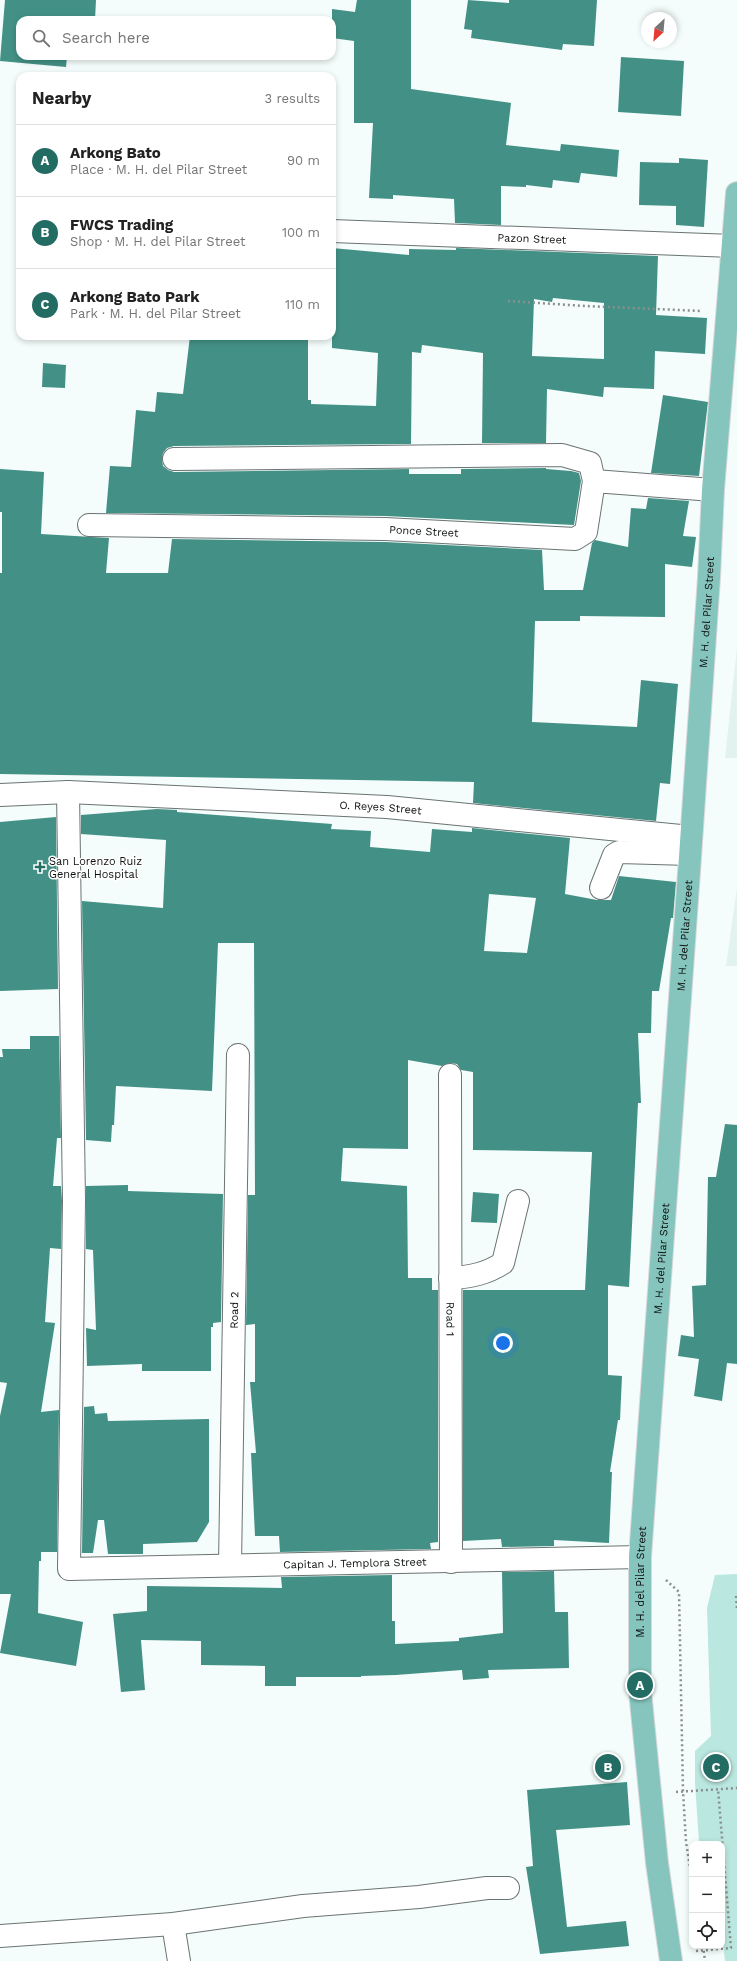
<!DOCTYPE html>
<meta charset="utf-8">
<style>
body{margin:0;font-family:"Work Sans",sans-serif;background:#f2f2f2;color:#222}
.controls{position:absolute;right:12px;bottom:12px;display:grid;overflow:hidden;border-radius:8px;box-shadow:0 2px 6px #0003}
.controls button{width:36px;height:36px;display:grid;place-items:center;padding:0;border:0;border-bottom:1px solid #e0e0e0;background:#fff;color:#222;font:20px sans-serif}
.compass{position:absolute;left:641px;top:12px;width:36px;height:36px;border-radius:50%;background:#fff;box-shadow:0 2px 6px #0003;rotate:206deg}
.you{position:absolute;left:503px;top:1343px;width:14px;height:14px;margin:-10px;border:3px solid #fff;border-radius:50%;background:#1a73e8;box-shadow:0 0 0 6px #1a73e833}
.badge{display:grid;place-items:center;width:26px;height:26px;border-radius:50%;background:#236c63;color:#fff;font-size:13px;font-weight:700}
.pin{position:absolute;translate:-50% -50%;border:2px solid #fff;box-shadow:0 1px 4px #0006}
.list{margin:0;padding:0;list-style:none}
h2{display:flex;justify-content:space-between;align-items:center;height:52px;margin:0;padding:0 16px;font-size:17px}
h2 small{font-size:13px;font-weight:400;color:#767676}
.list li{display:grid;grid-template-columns:26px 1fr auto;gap:12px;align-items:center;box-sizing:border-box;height:72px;padding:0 16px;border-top:1px solid #e0e0e0}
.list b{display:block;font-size:15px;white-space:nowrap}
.list p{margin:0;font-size:13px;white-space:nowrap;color:#767676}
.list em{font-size:13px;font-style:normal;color:#767676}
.icon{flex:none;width:22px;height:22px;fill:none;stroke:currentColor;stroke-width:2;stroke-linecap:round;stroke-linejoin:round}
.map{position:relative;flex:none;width:737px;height:1961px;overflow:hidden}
.search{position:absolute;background:#fff;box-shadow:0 2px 6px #0003;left:16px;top:16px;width:320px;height:44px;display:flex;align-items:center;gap:10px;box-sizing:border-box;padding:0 14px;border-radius:12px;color:#767676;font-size:15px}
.panel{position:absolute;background:#fff;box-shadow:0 2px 6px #0003;left:16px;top:72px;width:320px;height:268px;border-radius:12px}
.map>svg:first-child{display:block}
</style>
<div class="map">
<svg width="737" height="1961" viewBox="0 0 737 1961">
<rect width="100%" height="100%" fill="#f4fdfb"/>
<!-- built -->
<path fill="#e1f2ef" d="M737,648V758H725Z
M737,888V966H726Z"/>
<!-- green -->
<path fill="#bae7df" d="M737,1574V1961H725L722,1933V1844H701L699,1842L695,1783V1751L711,1736L707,1608L715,1575Z"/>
<!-- building -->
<path fill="#439186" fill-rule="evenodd" d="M5,0H96L95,20H20V56H92V59L67,56L66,67L0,61Z
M357,0H411V89L511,103L506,145L560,151L561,144L619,150L617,177L581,173L579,183L553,180L552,188L526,185V187L501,186V225L455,223L454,199L393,195V199L369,198L373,123H354V41L332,38V9L355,12Z
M468,0L509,3V0H597L594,46L563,44L562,50L471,38L472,30L464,29Z
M621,57L684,61L681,116L618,112Z
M679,158L708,160L704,227L676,225V206L639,205L640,162L679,163Z
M332,248L409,255V249L456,250V248L658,256L656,315L707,318L705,354L655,351L654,389L604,387L603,397L547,389L546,443H482L483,353L422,345L421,353L412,352L411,444L174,446L167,448L163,453L162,459L163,466L168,470L174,472L409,469V474H461V469L546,468V469L571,471L579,473L581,481L574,525L385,516L106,513L110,466L131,467L136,410L155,412L157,392L183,394L190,336H308V400H311V404L376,406L378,353L332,348ZM553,298L604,303V359L532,356L534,299L552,302Z
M43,363L66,365L65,388L42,387Z
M663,395L708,402L699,476L651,473Z
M0,469L44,472L41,534L109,538L106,573H168L172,539L385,542L542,550L544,590H583L592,543L595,540L628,547L631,508L646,509L648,498L689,501L683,536L696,537L692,567L665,564V617L580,616V621H535L532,722L637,727L641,680L678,684L670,784L660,783L656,821L473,803L474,782L0,774V573H2V512H0Z
M157,809L177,810V812L332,824L331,829L371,831L370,847L430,852L432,829L472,832V828L570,838L565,894L597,900H611L619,876L676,882L673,918H671L659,991H652L651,1033H638L641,1103H638L629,1287L608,1285V1375L622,1376L620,1420H618L610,1472H612L609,1543L554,1540V1546L502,1547L501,1539L463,1541V1290H585L592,1152L473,1150V1072L461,1070L457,1064L450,1063L442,1066L408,1060V1149L343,1148L341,1181L407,1186L408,1278H432V1290H438V1542L430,1543L431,1549L280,1552L279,1536H255L251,1453H256L250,1382H255V1324L246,1325L248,1195H255L254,943H218L212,1091L116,1086L114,1125H112L111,1142L86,1140L82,901L163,908L166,840L81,834V815ZM489,894L536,898L527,953L484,951Z
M56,817L58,989L0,991V822Z
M30,1036H59L61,1138H57L53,1186H61L62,1201L61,1249L50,1248L45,1322L55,1323L41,1412L59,1410L57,1552H41V1561H39L38,1613L83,1622L76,1666L0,1653L11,1594H0V1416L7,1383L0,1382V1057H3L2,1049H30Z
M725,1124L737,1125V1364L727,1363L722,1401L694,1396L699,1359L678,1356L681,1335L694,1337L692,1286L706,1285L708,1177H716Z
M128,1185V1191L223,1194L221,1322L213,1323V1327H211V1371H142V1364L87,1366L86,1328L96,1330L93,1250L86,1249V1186Z
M473,1192L499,1194L497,1223L471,1222Z
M94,1406L95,1414L107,1413L108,1421L209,1419V1522L197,1542L143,1544V1554H108L104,1520H98L93,1553H82L84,1407Z
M554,1571L555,1612H568L569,1668L488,1670L489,1678L463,1680L462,1670L396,1675L361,1676V1677H296V1686H265V1666L201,1665V1641L141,1640L145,1690L121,1692L113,1614L147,1611V1586L282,1588L281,1577L392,1575V1621H395V1644L459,1641V1638L503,1633L502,1572Z
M627,1782L630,1825L556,1830L567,1927L626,1921L629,1946L540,1954L526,1867L533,1866L527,1790Z"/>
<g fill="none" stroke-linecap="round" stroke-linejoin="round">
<defs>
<g id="minor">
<path id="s1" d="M332,231L733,246"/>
<path d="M174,459L562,455L590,463L594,481"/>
<path id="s2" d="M89,525L385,529L575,539L586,532L594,481L713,490"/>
<path id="s3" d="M68,792L74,1201L69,1569L640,1557"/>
<path id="s4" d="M0,795L68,792L387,807L691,837"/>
<path d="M601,888L614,855L619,852L690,854"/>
<path id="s5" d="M450,1075L451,1562"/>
<path d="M450,1278C470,1277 486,1274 503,1263L518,1201"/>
<path id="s6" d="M230,1565L238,1055"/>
<path d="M173,1924L179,1961"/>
<path d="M0,1936L173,1924L303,1906L419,1897L487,1888H508"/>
</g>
<g id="major">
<path id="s7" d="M640,1679V1557L689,872L709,577L713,490L737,193"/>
<path d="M640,1691L657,1863L671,1961"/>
</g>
</defs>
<!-- minor casing -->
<use href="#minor" stroke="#6b7372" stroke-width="24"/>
<!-- major casing -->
<use href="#major" stroke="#d8d9d9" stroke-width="24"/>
<!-- path -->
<path stroke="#898f8e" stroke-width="2.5" stroke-dasharray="2 3" stroke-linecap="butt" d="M508,301L585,306L702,311
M666,1580L679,1592L683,1791L686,1842L692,1880
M736,1596L737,1609
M676,1792L737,1788
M703,1946L705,1961
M696,1951L731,1948L718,1789"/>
<!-- minor -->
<use href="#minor" stroke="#fff" stroke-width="22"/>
<!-- major -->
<use href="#major" stroke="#85c5bd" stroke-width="22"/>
</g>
<!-- markers -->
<path fill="#236c63" stroke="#fff" stroke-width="1.5" d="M38 861h4v4h4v4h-4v4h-4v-4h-4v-4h4z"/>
<g text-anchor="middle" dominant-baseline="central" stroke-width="3" stroke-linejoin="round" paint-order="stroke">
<!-- street labels -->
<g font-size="11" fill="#0d1010" stroke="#fff">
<text stroke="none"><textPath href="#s1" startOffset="200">Pazon Street</textPath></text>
<text stroke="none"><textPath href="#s2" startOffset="335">Ponce Street</textPath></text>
<text stroke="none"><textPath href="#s7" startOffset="1069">M. H. del Pilar Street</textPath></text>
<text stroke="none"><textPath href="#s4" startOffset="381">O. Reyes Street</textPath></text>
<text stroke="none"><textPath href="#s7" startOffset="745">M. H. del Pilar Street</textPath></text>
<text stroke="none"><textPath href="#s7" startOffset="421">M. H. del Pilar Street</textPath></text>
<text stroke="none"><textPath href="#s6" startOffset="255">Road 2</textPath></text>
<text stroke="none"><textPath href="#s5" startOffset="244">Road 1</textPath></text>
<text stroke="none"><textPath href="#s3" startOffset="1063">Capitan J. Templora Street</textPath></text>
<text stroke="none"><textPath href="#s7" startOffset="97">M. H. del Pilar Street</textPath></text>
</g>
<!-- poi labels -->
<g font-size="11" fill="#0d1010" stroke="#fff" text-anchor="start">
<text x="49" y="861">San Lorenzo Ruiz<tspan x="49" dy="13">General Hospital</tspan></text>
</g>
</g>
</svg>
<div class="controls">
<button>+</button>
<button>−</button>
<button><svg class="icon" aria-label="locate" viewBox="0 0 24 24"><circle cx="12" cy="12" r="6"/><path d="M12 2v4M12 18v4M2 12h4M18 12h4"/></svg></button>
</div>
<svg class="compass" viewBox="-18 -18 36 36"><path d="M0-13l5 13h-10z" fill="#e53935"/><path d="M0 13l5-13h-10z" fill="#767676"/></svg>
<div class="you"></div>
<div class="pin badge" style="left:640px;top:1685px">A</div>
<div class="pin badge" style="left:608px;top:1767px">B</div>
<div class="pin badge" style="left:716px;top:1767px">C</div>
<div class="search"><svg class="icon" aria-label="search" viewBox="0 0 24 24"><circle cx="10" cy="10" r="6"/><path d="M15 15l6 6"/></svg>Search here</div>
<section class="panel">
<h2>Nearby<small>3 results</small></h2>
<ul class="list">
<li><span class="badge">A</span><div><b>Arkong Bato</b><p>Place · M. H. del Pilar Street</p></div><em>90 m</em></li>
<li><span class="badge">B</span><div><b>FWCS Trading</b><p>Shop · M. H. del Pilar Street</p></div><em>100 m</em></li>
<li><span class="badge">C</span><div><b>Arkong Bato Park</b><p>Park · M. H. del Pilar Street</p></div><em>110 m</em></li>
</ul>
</section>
</div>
